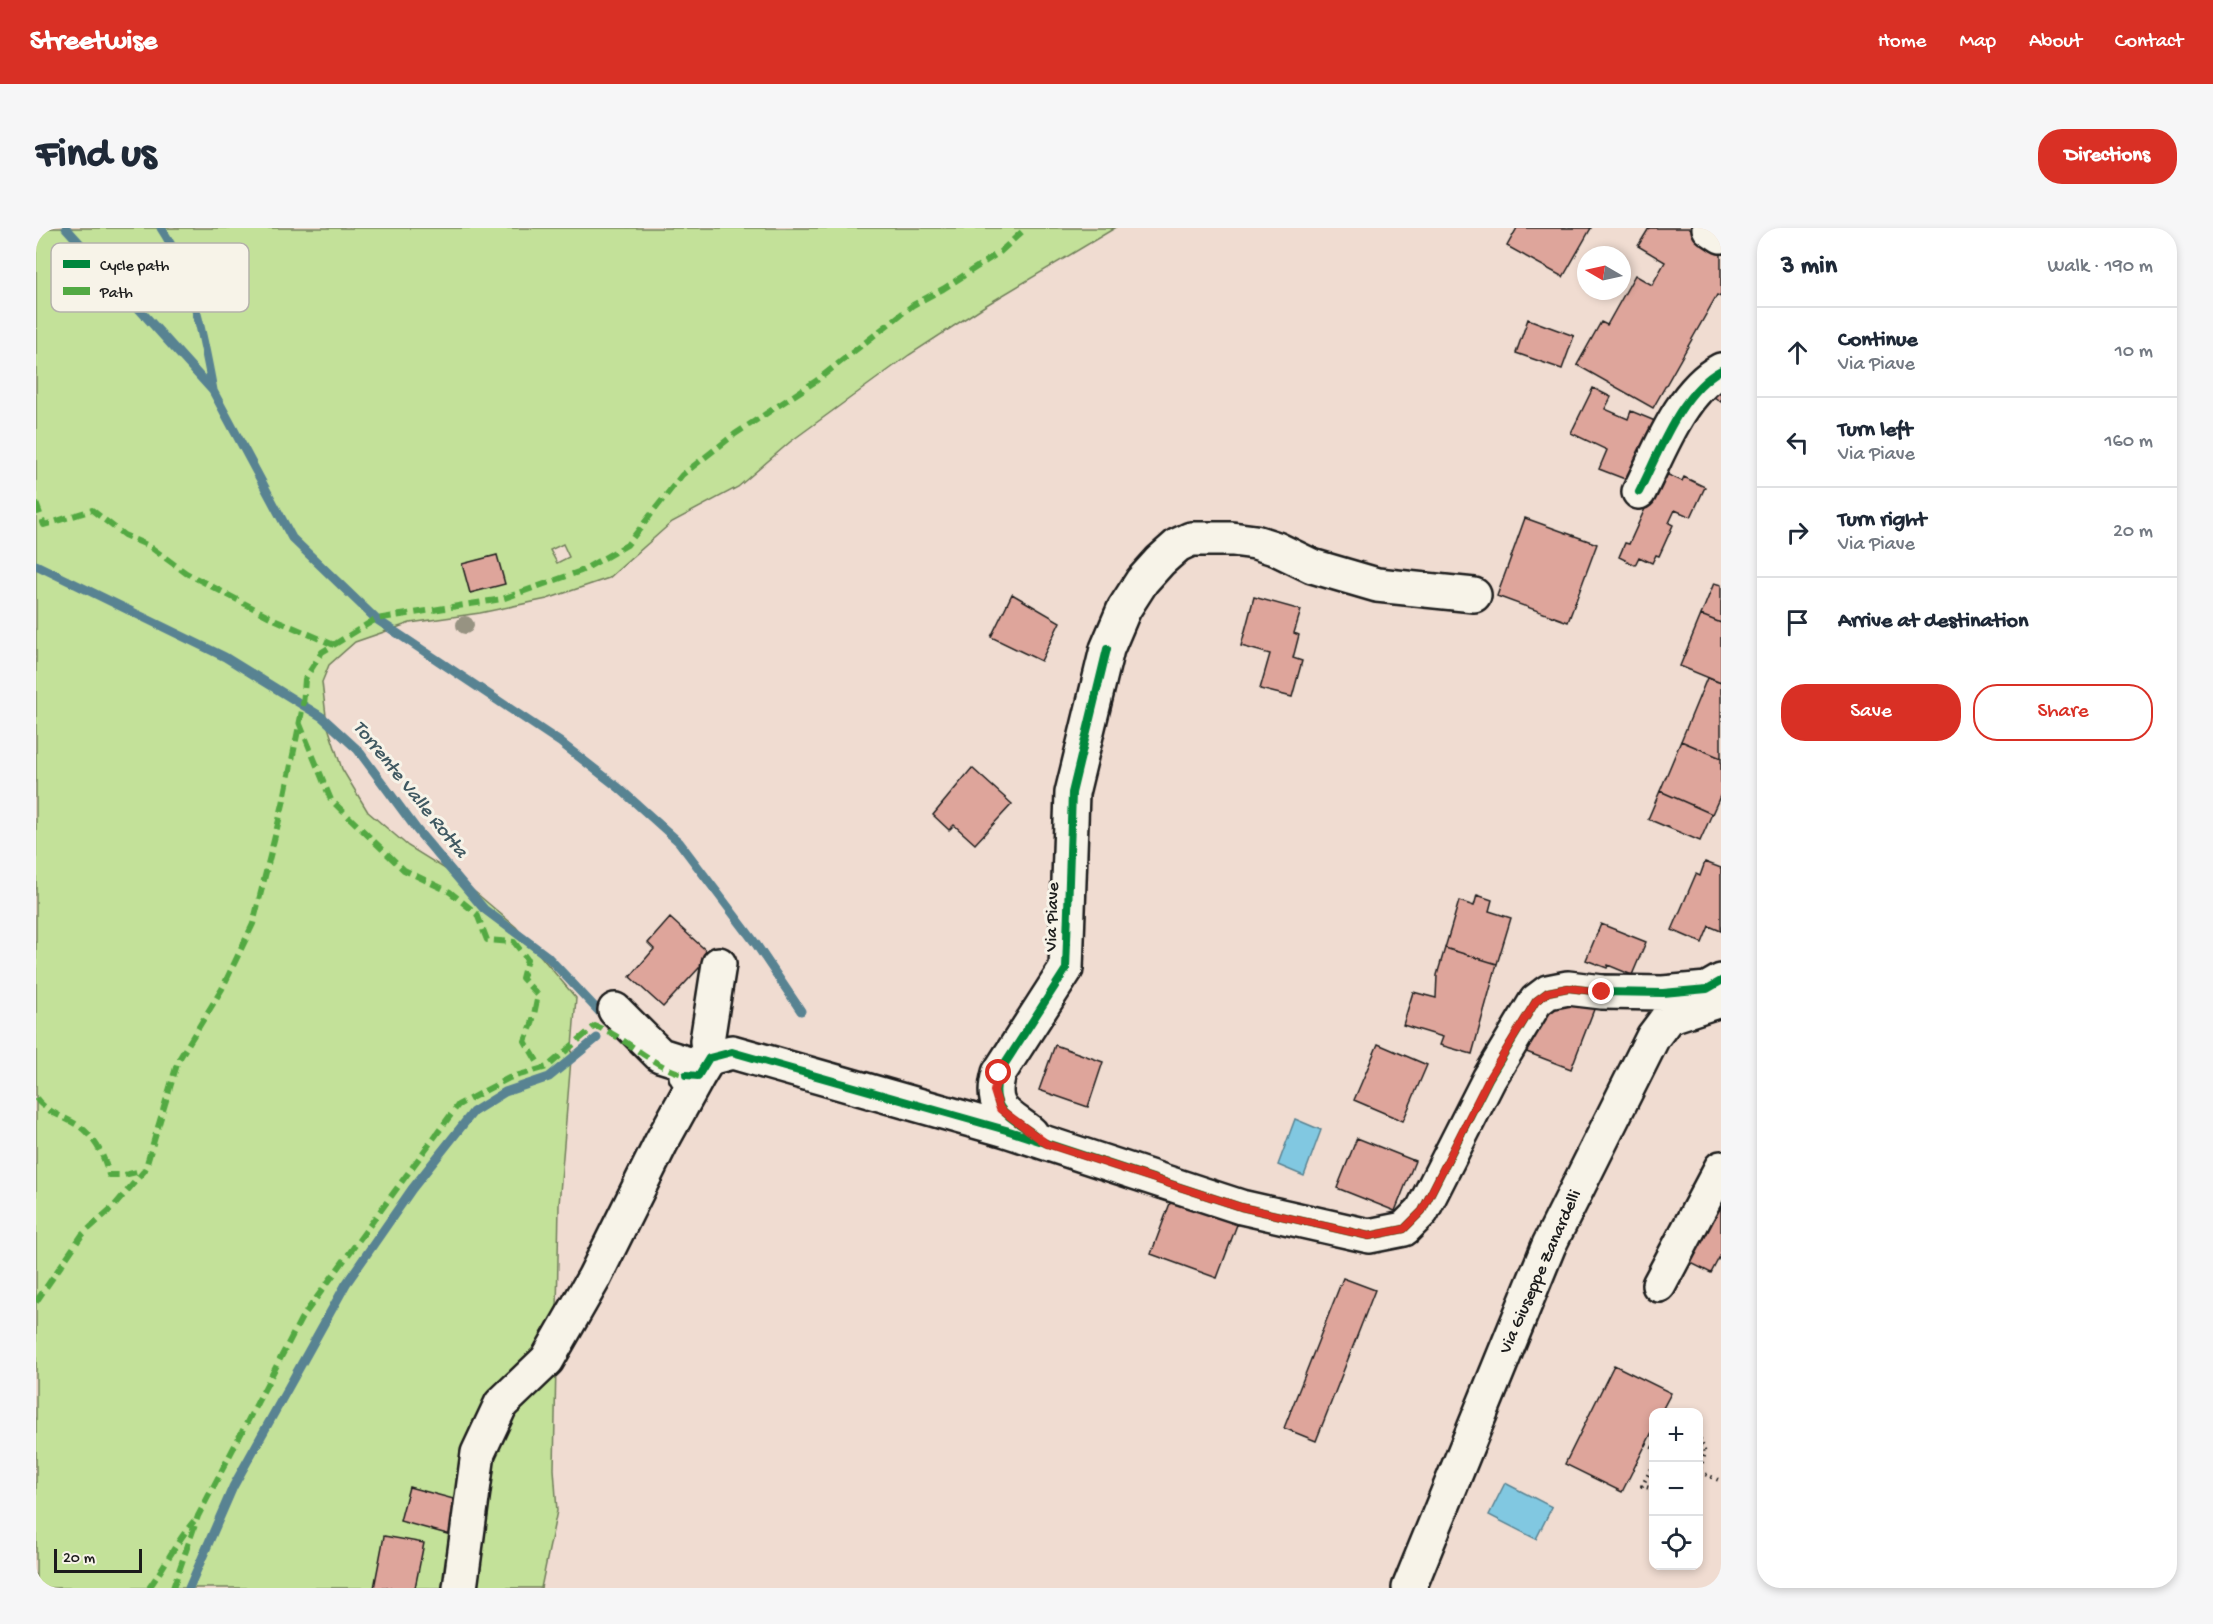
<!DOCTYPE html>
<meta charset="utf-8">
<style>
body{margin:0;font-family:"Gochi Hand",sans-serif;background:#f6f6f7;color:#1f2937}
.controls{position:absolute;right:18px;bottom:18px;display:grid;overflow:hidden;border-radius:12px;box-shadow:0 3px 9px #0003}
.controls button{width:54px;height:54px;display:grid;place-items:center;padding:0;border:0;border-bottom:2px solid #e0e1e3;background:#fff;color:#1f2937;font:30px sans-serif}
.compass{position:absolute;left:1541px;top:18px;width:54px;height:54px;border-radius:50%;background:#fff;box-shadow:0 3px 9px #0003;rotate:279deg}
.scale{position:absolute;left:18px;bottom:15px;width:88px;box-sizing:border-box;padding-left:6px;border:3px solid #1c1c1c;border-top:0;font-size:16px;line-height:21px;white-space:nowrap;color:#1c1c1c;-webkit-text-stroke:4px #f7f3e8;paint-order:stroke}
.stop{position:absolute;width:18px;height:18px;margin:-14px;border:4px solid #d93025;border-radius:50%;background:#fff}
.stop.end{background:#d93025;border-color:#fff;box-shadow:0 2px 6px #0008}
.list{margin:0;padding:0;list-style:none}
h2{display:flex;justify-content:space-between;align-items:center;height:78px;margin:0;padding:0 24px;font-size:26px}
h2 small{font-size:20px;font-weight:400;color:#747a83}
.list li{display:grid;grid-template-columns:39px 1fr auto;gap:18px;align-items:center;box-sizing:border-box;height:90px;padding:0 24px;border-top:2px solid #e0e1e3}
.list b{display:block;font-size:22px;white-space:nowrap}
.list p{margin:0;font-size:20px;white-space:nowrap;color:#747a83}
.list em{font-size:20px;font-style:normal;color:#747a83}
.actions{display:flex;gap:12px;padding:18px 24px}
.actions a{flex:1;padding:14px 0;border:2px solid #d93025;border-radius:24px;text-align:center;font-size:21px;color:#d93025}
.actions .main{background:#d93025;color:#fff}
.icon{flex:none;width:33px;height:33px;fill:none;stroke:currentColor;stroke-width:2;stroke-linecap:round;stroke-linejoin:round}
.map{position:relative;flex:none;width:1685px;height:1360px;overflow:hidden;border-radius:24px}
header{display:flex;align-items:center;gap:36px;box-sizing:border-box;height:84px;padding:0 30px;background:#d93025;color:#fff}
header strong{font-size:28px}
nav{display:flex;gap:33px;margin-inline-start:auto;font-size:21px}
.intro{display:flex;align-items:center;justify-content:space-between;box-sizing:border-box;height:144px;padding:0 36px}
h1{margin:0;font-size:42px}
.button{padding:15px 27px;border-radius:24px;background:#d93025;color:#fff;font-size:21px;font-weight:700}
main{display:flex;gap:36px;padding:0 36px}
aside{flex:1;background:#fff;border-radius:24px;box-shadow:0 3px 9px #0003}
.map>svg:first-child{display:block}
</style>
<header>
<strong>Streetwise</strong>
<nav><a>Home</a><a>Map</a><a>About</a><a>Contact</a></nav>
</header>
<div class="intro"><h1>Find us</h1><a class="button">Directions</a></div>
<main>
<div class="map">
<svg width="1685" height="1360" viewBox="0 0 1685 1360">
<rect width="100%" height="100%" fill="#f0dcd1"/>
<filter id="ink" filterUnits="userSpaceOnUse"><feTurbulence type="fractalNoise" baseFrequency=".0167" numOctaves="2"/><feDisplacementMap in="SourceGraphic" scale="12" xChannelSelector="R" yChannelSelector="G"/><feConvolveMatrix kernelMatrix="1 2 1 2 8 2 1 2 1" color-interpolation-filters="sRGB"/></filter>
<g filter="url(#ink)">
<!-- green -->
<path fill="#c3e199" stroke="#707e5a" stroke-width="1.5" fill-rule="evenodd" d="M0,0H1079L947,79L873,127L754,214L702,259L636,294L573,350L511,371L444,385L374,395L319,414L293,437L286,454L291,496L306,541L332,584L372,618L419,647L480,699L540,770L523,977L518,1241L521,1283L505,1360H0ZM527,316L533,329L521,335L514,322Z"/>
<!-- water -->
<path fill="#81c8e1" stroke="#598392" stroke-width="1.5" d="M1259,891L1285,902L1268,948L1242,937Z
M1469,1255L1516,1279L1500,1311L1453,1287Z"/>
<g fill="none" stroke-linecap="round" stroke-linejoin="round">
<!-- stream -->
<path stroke="#598392" stroke-width="9" d="M30,0L177,163L256,310L340,391L524,514L583,560L643,614L720,716L765,783
M125,0C156,47 167,107 177,162
M0,337L189,429L286,489L322,522L381,602L448,681L511,728L570,791
M153,1360L197,1259L310,1056L376,961L437,884L469,864L513,849L561,810"/>
</g>
<!-- building -->
<path fill="#dea59b" stroke="#1c1c1c" stroke-width="1.5" d="M1481,0H1555L1527,49L1471,18Z
M1613,0H1657L1685,16V69L1681,67L1617,180L1541,137L1565,94L1571,97L1599,47L1616,57L1629,34L1602,18Z
M1492,91L1538,108L1526,141L1480,125Z
M1685,151V174L1670,163Z
M1557,160L1575,169L1569,181L1592,191L1595,183L1619,193L1594,253L1563,241L1571,222L1535,205Z
M1621,242L1646,253L1648,249L1669,259L1655,289L1639,282L1633,295L1637,297L1623,328L1620,327L1616,335L1603,329L1599,337L1583,329L1589,315L1593,316L1617,263Z
M1489,290L1561,316L1532,394L1461,368Z
M461,327L469,356L434,365L426,336Z
M1678,355L1685,357V395L1665,387Z
M976,366L1024,394L1005,433L955,409Z
M1218,369L1265,382L1258,405L1263,407L1257,430L1266,433L1256,469L1224,461L1234,426L1205,418Z
M1665,387L1685,395V455L1644,438Z
M1671,450L1685,455V530L1645,513Z
M1645,513L1685,530V566L1676,586L1624,563Z
M936,540L976,576L939,616L918,597L913,602L897,587Z
M1624,563L1676,586L1664,613L1612,591Z
M1669,634L1685,640V703L1673,698L1666,715L1636,702L1660,646L1664,648Z
M1441,667L1456,672L1453,683L1475,690L1461,736L1409,720L1423,673L1438,678Z
M634,690L675,727L627,779L594,749L618,721L612,715Z
M1565,696L1610,714L1596,747L1572,737L1571,740L1550,732Z
M1409,720L1461,736L1436,826L1404,817L1407,809L1367,797L1377,764L1400,770L1401,747Z
M1562,771L1535,841L1488,823L1511,774Z
M1342,816L1391,837L1367,893L1318,872Z
M1019,817L1067,834L1052,879L1003,862Z
M1321,910L1379,933L1359,983L1301,960Z
M1685,965V1026L1675,1045L1651,1033Z
M1136,970L1202,994L1181,1050L1115,1026Z
M1307,1050L1339,1062L1280,1213L1248,1200Z
M1578,1137L1635,1165L1625,1184H1618V1200L1586,1264L1529,1236Z
M373,1259L425,1273L415,1307L364,1293Z
M348,1308L388,1315L379,1360H338Z"/>
<g fill="none" stroke-linecap="round" stroke-linejoin="round">
<defs>
<path id="minor" d="M1673,0L1685,8
M1603,264C1623,225 1644,164 1685,142
M579,782L624,827L656,837L673,830L671,813L683,736
M650,847L662,848L673,830L696,824L970,902L1205,979L1333,1008L1368,1001L1386,983L1453,851L1500,773L1512,764L1532,760L1566,764L1627,765L1671,761L1685,753
M995,905C969,885 953,881 963,845L1030,741L1036,565L1071,421L1088,381L1106,353L1124,333L1142,317L1155,311H1196L1219,314L1241,321L1276,338L1341,357L1438,367
M1623,1057L1685,940
M424,1360L442,1225L465,1176L511,1132L558,1050L625,915L662,848
M1373,1360L1513,1017L1617,809L1632,789L1681,773"/>
</defs>
<!-- minor casing -->
<use href="#minor" stroke="#1c1c1c" stroke-width="38"/>
<!-- path -->
<path stroke="#1c1c1c" stroke-width="4" stroke-dasharray="1.5 4.5" stroke-linecap="butt" d="M1662,1205L1669,1225L1662,1247
M1610,1216L1618,1220
M1618,1236L1606,1258L1618,1261
M1664,1244L1685,1253"/>
<!-- minor -->
<use href="#minor" stroke="#f7f3e8" stroke-width="33"/>
<!-- quiet -->
<path stroke="#52a943" stroke-width="6" stroke-dasharray="12 6" stroke-linecap="butt" d="M0,275L8,297L56,282L88,307L113,318L150,345L240,392L298,417
M263,494L295,572L368,642L414,664L441,686L451,712L478,714L491,731L486,750L502,767L496,796L489,813L505,840
M0,870C12,887 33,889 48,902C61,914 69,930 73,947H88L109,942
M0,1074L46,1007L79,977L109,942L142,833L186,761L217,696L247,576L267,478L269,451L286,424L340,391L466,371L545,343L591,317L646,247L699,206L780,153L877,77L907,61L964,24L990,0
M113,1360C129,1338 140,1314 158,1293
M137,1360L162,1288L265,1091L422,877L473,850L511,839L559,798C594,811 612,837 650,847"/>
<defs>
<path id="cycleway" d="M1603,264C1623,225 1644,164 1685,142
M650,847L662,848L673,830L696,824L970,902L1205,979L1333,1008L1368,1001L1386,983L1453,851L1500,773L1512,764L1532,760L1566,764L1627,765L1671,761L1685,753
M999,907C972,887 953,883 963,845L1030,741L1036,565L1071,421"/>
</defs>
<!-- cycleway casing -->
<use href="#cycleway" stroke="#f7f3e8" stroke-width="11"/>
<!-- cycleway -->
<use href="#cycleway" stroke="#00873e" stroke-width="8"/>
</g>
<!-- trees -->
<circle fill="#979382" cx="429" cy="397" r="9"/>
</g>
<g fill="none" stroke-linecap="round" stroke-linejoin="round" filter="url(#ink)">
<!-- route -->
<path stroke="#d93025" stroke-width="8" d="M963,845L958,863L964,881L1011,916L1205,979L1333,1008L1368,1001L1386,983L1453,850L1500,773L1512,764L1532,760L1566,764"/>
</g>
<g text-anchor="middle" dominant-baseline="central" stroke-width="6" stroke-linejoin="round" paint-order="stroke">
<!-- street labels -->
<g font-size="18" fill="#1c1c1c" stroke="#f7f3e8">
<text transform="translate(1017 689) rotate(-88)">Via Piave</text>
<text transform="translate(1505 1044) rotate(-66)">Via Giuseppe Zanardelli</text>
</g>
<!-- water labels -->
<g font-size="20" font-style="italic" fill="#3f5861" stroke="#f7f3e8">
<text transform="translate(373 562) rotate(51)">Torrente Valle Rotta</text>
</g>
</g>
<!-- legend -->
<rect x="15" y="15" width="198" height="69" rx="9" fill="#f7f3e8" stroke="#b5b2ab" stroke-width="1.5"/>
<rect x="27" y="32" width="27" height="8" fill="#00873e"/>
<rect x="27" y="59" width="27" height="8" fill="#52a943"/>
<g font-size="16" fill="#1c1c1c">
<text x="64" y="42">Cycle path</text>
<text x="64" y="69">Path</text>
</g>
</svg>
<div class="controls">
<button>+</button>
<button>−</button>
<button><svg class="icon" aria-label="locate" viewBox="0 0 24 24"><circle cx="12" cy="12" r="6"/><path d="M12 2v4M12 18v4M2 12h4M18 12h4"/></svg></button>
</div>
<svg class="compass" viewBox="-18 -18 36 36"><path d="M0-13l5 13h-10z" fill="#e53935"/><path d="M0 13l5-13h-10z" fill="#747a83"/></svg>
<div class="scale">20 m</div>
<div class="stop" style="left:963px;top:845px"></div>
<div class="stop end" style="left:1566px;top:764px"></div>
</div>
<aside>
<h2>3 min<small>Walk · 190 m</small></h2>
<ul class="list">
<li><svg class="icon" aria-label="ahead" viewBox="0 0 24 24"><path d="M12 20V5M6 11l6-6 6 6"/></svg><div><b>Continue</b><p>Via Piave</p></div><em>10 m</em></li>
<li><svg class="icon" aria-label="left" viewBox="0 0 24 24"><path d="M17 20v-9H6M10 6l-5 5 5 5"/></svg><div><b>Turn left</b><p>Via Piave</p></div><em>160 m</em></li>
<li><svg class="icon" aria-label="right" viewBox="0 0 24 24"><path d="M7 20v-9h11M14 6l5 5-5 5"/></svg><div><b>Turn right</b><p>Via Piave</p></div><em>20 m</em></li>
<li><svg class="icon" aria-label="arrive" viewBox="0 0 24 24"><path d="M6 21V4h12l-3 4 3 4H6"/></svg><div><b>Arrive at destination</b></div></li>
</ul>
<div class="actions"><a class="main">Save</a><a>Share</a></div>
</aside>
</main>
